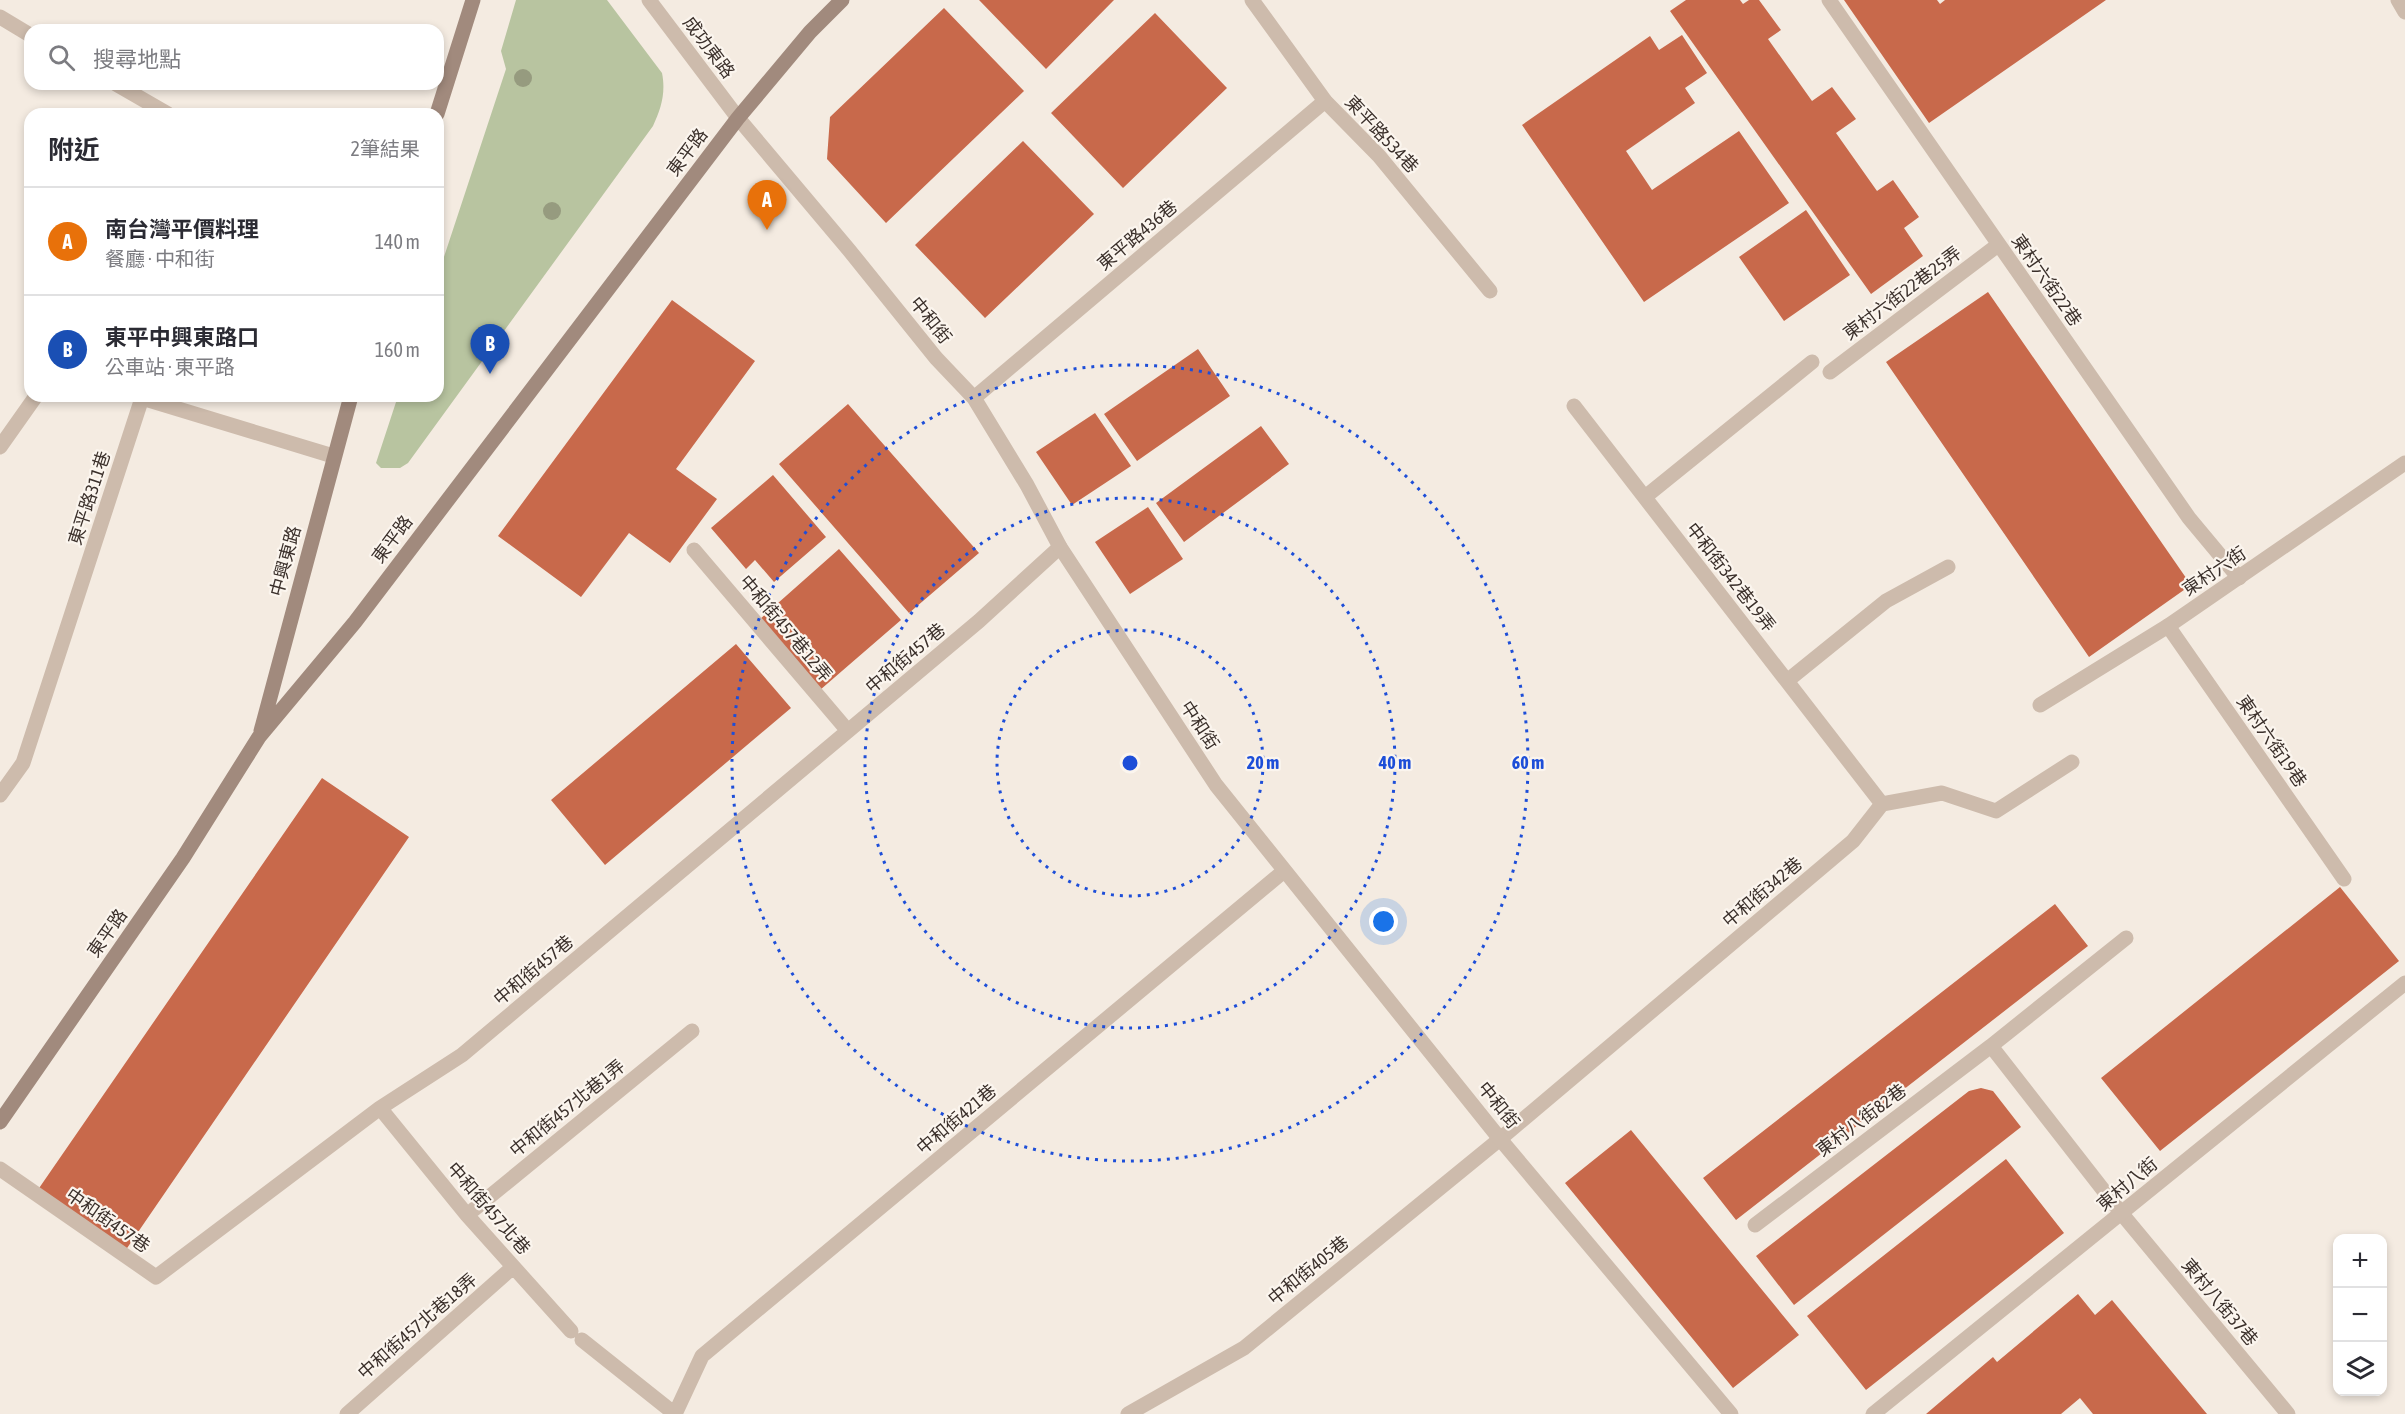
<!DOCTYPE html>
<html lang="zh-TW">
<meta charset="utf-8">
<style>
body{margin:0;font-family:"Asap Condensed","Noto Sans TC",sans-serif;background:#f7f7f7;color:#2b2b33}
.controls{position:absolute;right:18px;bottom:18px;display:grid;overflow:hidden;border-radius:12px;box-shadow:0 3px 9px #0003}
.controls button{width:54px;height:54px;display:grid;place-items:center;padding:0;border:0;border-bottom:2px solid #e1e1e2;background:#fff;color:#2b2b33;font:30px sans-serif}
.you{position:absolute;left:1384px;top:922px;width:21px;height:21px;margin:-15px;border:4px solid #fff;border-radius:50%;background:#1a73e8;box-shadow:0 0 0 9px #1a73e833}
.badge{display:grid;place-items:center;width:39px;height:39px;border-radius:50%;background:#7c3aed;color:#fff;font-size:20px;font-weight:700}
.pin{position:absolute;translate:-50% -50px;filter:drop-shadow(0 2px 3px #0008)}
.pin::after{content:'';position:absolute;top:32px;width:21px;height:18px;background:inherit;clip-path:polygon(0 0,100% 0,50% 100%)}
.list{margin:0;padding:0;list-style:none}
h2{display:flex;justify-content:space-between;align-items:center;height:78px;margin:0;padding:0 24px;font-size:26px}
h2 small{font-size:20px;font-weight:400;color:#7c7c81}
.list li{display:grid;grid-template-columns:39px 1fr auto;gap:18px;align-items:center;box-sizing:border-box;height:108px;padding:0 24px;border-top:2px solid #e1e1e2}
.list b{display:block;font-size:22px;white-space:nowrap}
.list p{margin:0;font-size:20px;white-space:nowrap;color:#7c7c81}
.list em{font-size:20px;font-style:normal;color:#7c7c81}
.icon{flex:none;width:33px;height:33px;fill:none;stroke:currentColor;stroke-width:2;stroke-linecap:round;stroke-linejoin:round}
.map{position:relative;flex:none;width:2405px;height:1414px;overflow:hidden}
.search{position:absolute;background:#fff;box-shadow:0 3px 9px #0003;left:24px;top:24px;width:420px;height:66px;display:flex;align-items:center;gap:15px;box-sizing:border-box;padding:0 21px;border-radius:18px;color:#7c7c81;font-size:22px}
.panel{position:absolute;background:#fff;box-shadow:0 3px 9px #0003;left:24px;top:108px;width:420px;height:294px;border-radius:18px}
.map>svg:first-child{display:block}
</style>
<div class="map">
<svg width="2405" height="1414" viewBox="0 0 2405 1414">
<rect width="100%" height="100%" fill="#f4ebe1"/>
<!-- green -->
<path fill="#b8c4a0" d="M516,0H607L662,73C666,93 661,109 653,126L408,463L400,468H381L376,463L398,396H438V275L506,69L501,51Z"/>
<!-- building -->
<path fill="#c8694b" d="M979,0H1114L1046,69Z
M1686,0H1740L1743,4L1749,0H1759L1781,30L1768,39L1812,101L1832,87L1856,119L1836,133L1877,191L1893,180L1919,217L1904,228L1923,256L1871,294L1670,11Z
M1844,0H1937L1940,4L1945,0H2106L1929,123Z
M944,8L1024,91L886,223L827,159L830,117Z
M1155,13L1227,88L1123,188L1051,113Z
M1682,35L1707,73L1685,88L1695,103L1626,151L1652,190L1739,131L1789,203L1644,302L1522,125L1650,36L1659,50Z
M1023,141L1094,214L985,318L915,245Z
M1806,210L1850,275L1784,321L1739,257Z
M1988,292L2191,585L2089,657L1886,362Z
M672,300L755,361L676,469L717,499L670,563L629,533L581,597L498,536Z
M1198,349L1230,396L1137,461L1104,414Z
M848,404L979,553L909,613L779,464Z
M1095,413L1131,466L1072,505L1036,452Z
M1261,426L1289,464L1184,542L1156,503Z
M773,475L826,537L774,582L755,560L746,569L711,528Z
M1148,507L1183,559L1130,594L1095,542Z
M839,549L901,620L820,690L759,620Z
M736,644L791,708L605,865L551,800Z
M322,778L409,837L123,1254L35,1194Z
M2340,887L2399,961L2160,1151L2101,1078Z
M2055,904L2088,946L1736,1220L1703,1178Z
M1981,1088L1993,1091L2021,1127L1794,1305L1756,1256L1969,1091Z
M1631,1130L1799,1335L1733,1388L1565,1183Z
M2006,1159L2064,1233L1866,1390L1807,1316Z
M2078,1294L2095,1315L2112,1300L2207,1414H2093L2080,1398L2061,1414H1926L1993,1357L1997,1362Z"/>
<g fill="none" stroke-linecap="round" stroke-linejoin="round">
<!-- lane -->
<path stroke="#cdbbac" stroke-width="15" d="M1252,0L1325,101L1379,156L1490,291
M1829,0L2189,518L2239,578
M0,17L30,35
M116,84L168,114
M1830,372L1998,245
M1574,406L1882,804
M0,447L36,396
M1645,497L1812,362
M694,550L848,731
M2168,626L2344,879
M1787,681L1886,601L1948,567
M0,795L23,763L142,398L333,456
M1991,1046L2126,938
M380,1108L467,1215L571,1331
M0,1169L156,1277L380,1108L462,1055L979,621L1060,547
M467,1215L692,1031
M1755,1225L1991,1046L2122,1214L2288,1414
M582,1340L675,1414
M347,1414L513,1267
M675,1414L702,1356L1284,871
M1128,1414L1244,1348L1500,1139L1853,841L1882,804L1942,793L1996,811L2072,762"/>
<!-- street -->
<path stroke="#cdbbac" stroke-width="15" d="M649,0L738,118L849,250L936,358L974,398L1027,485L1060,547L1216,785L1500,1139L1731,1414
M2398,0L2405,12
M974,398L1325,101
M2040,705L2168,626L2405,463
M1873,1414L2405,983"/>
<!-- secondary -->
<path stroke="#a18a7d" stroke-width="15" d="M437,114L473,0
M261,731L351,396
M0,1122L183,858L259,737L355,622L738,118L810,32L842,0"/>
</g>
<!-- trees -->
<g fill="#969b7f">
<circle cx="523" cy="78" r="9"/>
<circle cx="552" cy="211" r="9"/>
</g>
<!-- distance rings -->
<g fill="none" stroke="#1d4ed8" stroke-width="3" stroke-dasharray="3 6">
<circle cx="1130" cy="763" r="133"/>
<circle cx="1130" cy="763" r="265"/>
<circle cx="1130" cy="763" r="398"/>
</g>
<g text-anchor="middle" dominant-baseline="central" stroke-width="4.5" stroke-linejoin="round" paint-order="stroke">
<!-- street labels -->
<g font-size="18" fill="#3b302b" stroke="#fbf5ee">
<text transform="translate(709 47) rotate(53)">成功東路</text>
<text transform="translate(1382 134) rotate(47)">東平路534巷</text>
<text transform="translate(687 152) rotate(-53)">東平路</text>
<text transform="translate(1137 235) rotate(-40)">東平路436巷</text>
<text transform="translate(2047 280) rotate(55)">東村六街22巷</text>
<text transform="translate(1902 293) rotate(-37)">東村六街22巷25弄</text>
<text transform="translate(931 320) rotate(51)">中和街</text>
<text transform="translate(89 498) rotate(-72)">東平路311巷</text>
<text transform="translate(392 539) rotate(-53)">東平路</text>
<text transform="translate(285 561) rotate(-75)">中興東路</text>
<text transform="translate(2214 571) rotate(-34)">東村六街</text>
<text transform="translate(1731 577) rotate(52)">中和街342巷19弄</text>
<text transform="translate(786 628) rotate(50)">中和街457巷12弄</text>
<text transform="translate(905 658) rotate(-40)">中和街457巷</text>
<text transform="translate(1200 725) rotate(57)">中和街</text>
<text transform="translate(2272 741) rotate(55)">東村六街19巷</text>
<text transform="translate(1762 892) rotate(-40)">中和街342巷</text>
<text transform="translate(107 933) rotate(-55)">東平路</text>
<text transform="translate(533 970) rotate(-40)">中和街457巷</text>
<text transform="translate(1499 1105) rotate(51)">中和街</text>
<text transform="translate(567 1108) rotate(-39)">中和街457北巷1弄</text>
<text transform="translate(956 1119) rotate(-40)">中和街421巷</text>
<text transform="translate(1861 1120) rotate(-37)">東村八街82巷</text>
<text transform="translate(2127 1184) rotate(-40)">東村八街</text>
<text transform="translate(489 1208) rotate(49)">中和街457北巷</text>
<text transform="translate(108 1220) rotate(35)">中和街457巷</text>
<text transform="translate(1308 1270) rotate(-39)">中和街405巷</text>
<text transform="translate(2220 1302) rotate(50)">東村八街37巷</text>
<text transform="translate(417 1326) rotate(-41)">中和街457北巷18弄</text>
</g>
</g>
<circle cx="1130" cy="763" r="9" fill="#1d4ed8" stroke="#fbf5ee" stroke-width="3"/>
<g font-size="18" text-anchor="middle" font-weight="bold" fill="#1d4ed8" stroke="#fbf5ee" stroke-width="4.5" stroke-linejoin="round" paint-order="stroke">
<text x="1263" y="769">20 m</text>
<text x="1395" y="769">40 m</text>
<text x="1528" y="769">60 m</text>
</g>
</svg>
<div class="controls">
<button>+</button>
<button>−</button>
<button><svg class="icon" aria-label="layers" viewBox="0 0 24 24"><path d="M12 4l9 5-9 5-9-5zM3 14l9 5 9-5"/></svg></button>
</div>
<div class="you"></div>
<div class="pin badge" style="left:767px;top:230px;background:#e8710a">A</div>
<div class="pin badge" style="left:490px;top:374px;background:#1a4fb4">B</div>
<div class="search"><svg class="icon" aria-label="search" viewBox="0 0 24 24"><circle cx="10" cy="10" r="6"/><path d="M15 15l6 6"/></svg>搜尋地點</div>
<section class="panel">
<h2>附近<small>2筆結果</small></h2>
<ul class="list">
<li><span class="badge" style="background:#e8710a">A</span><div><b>南台灣平價料理</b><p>餐廳 · 中和街</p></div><em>140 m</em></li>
<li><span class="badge" style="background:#1a4fb4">B</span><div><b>東平中興東路口</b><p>公車站 · 東平路</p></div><em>160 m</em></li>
</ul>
</section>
</div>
